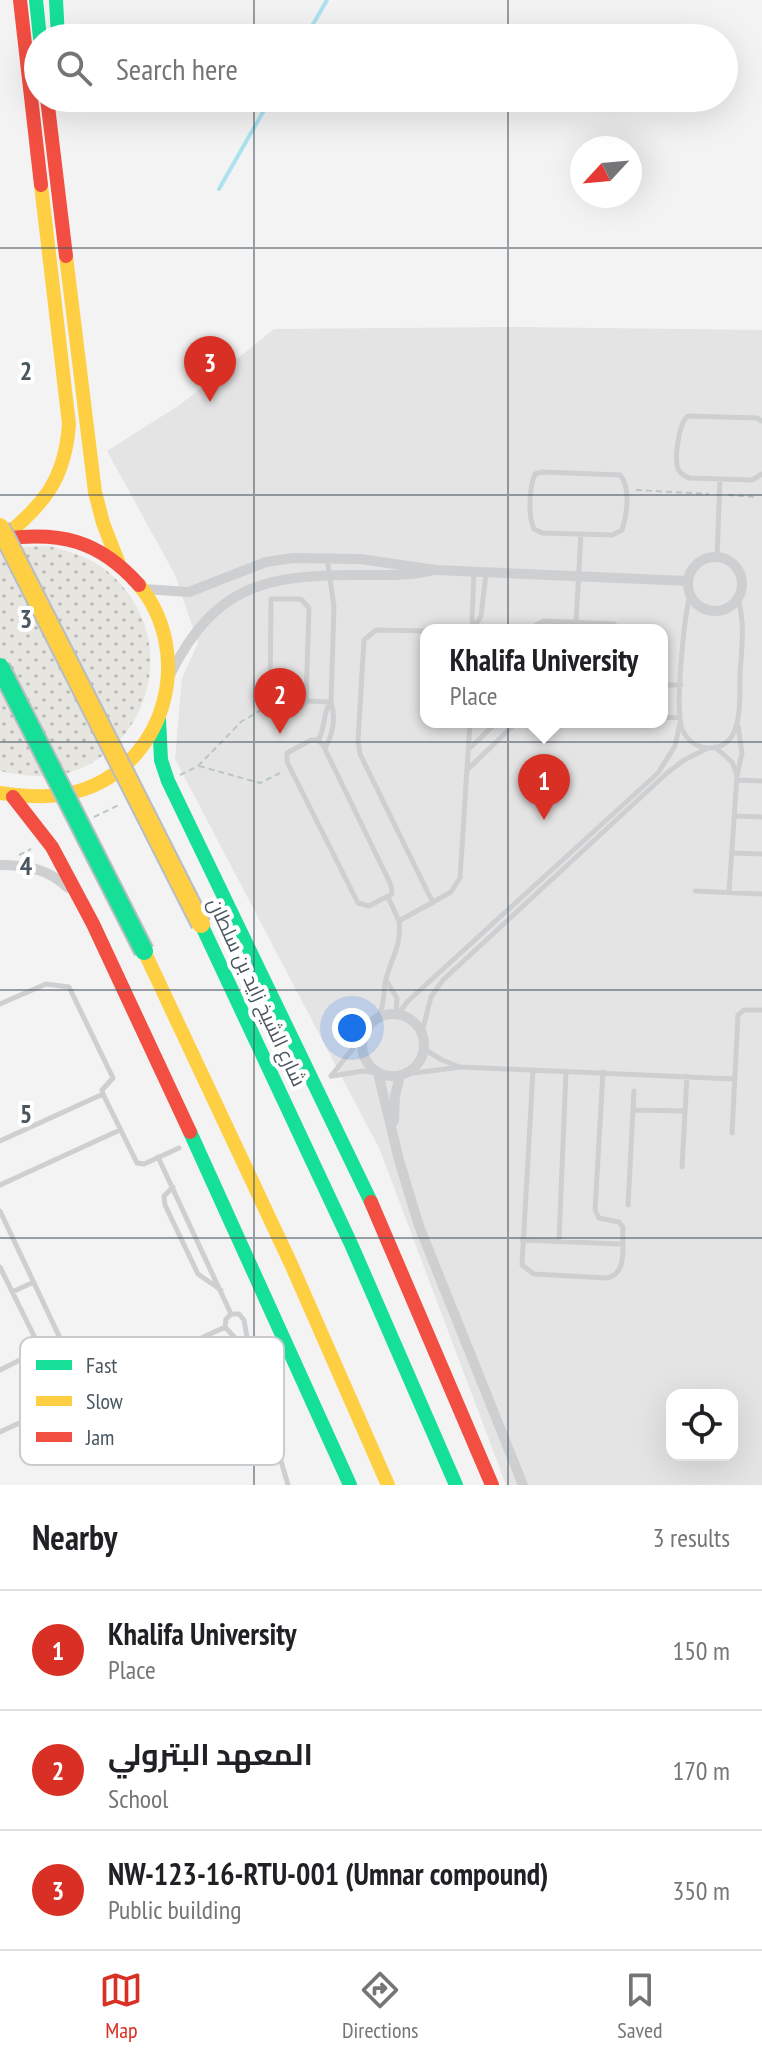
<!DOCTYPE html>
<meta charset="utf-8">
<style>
body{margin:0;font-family:"PT Sans Narrow",Cairo,sans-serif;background:#f6f6f6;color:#202124}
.controls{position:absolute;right:24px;bottom:24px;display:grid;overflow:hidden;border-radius:16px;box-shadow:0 8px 32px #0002}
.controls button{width:72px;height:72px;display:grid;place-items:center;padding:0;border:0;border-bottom:2px solid #e0e0e0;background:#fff;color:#202124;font:40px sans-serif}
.compass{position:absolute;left:570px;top:136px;width:72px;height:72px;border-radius:50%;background:#fff;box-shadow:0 8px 32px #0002;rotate:244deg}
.you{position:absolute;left:352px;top:1028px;width:28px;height:28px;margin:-20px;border:6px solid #fff;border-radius:50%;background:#1a73e8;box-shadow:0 0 0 12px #1a73e833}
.badge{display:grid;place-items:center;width:52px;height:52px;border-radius:50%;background:#d93025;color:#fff;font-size:26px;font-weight:700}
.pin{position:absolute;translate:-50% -66px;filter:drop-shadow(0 2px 4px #0008)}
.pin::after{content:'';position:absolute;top:42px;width:28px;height:24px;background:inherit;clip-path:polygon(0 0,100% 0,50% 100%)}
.popup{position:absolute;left:420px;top:624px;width:248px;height:104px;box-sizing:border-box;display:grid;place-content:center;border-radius:16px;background:#fff;filter:drop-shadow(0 2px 6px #0005);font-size:26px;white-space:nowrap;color:#757577}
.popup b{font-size:30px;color:#202124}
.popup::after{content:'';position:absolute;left:50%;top:100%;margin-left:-16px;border:16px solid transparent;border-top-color:#fff}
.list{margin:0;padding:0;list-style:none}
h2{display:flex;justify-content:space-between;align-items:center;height:104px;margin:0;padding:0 32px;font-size:34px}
h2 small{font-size:26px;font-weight:400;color:#757577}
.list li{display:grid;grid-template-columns:52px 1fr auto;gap:24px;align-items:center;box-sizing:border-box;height:120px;padding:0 32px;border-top:2px solid #e0e0e0}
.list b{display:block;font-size:30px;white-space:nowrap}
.list p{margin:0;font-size:26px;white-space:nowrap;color:#757577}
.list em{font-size:26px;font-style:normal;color:#757577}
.icon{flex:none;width:44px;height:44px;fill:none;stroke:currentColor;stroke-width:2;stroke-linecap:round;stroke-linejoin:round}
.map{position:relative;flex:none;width:762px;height:1485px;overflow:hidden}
.search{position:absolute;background:#fff;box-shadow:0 8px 32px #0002;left:24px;right:24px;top:24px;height:88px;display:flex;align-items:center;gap:20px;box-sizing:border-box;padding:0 28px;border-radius:44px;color:#757577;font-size:30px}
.sheet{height:464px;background:#fff}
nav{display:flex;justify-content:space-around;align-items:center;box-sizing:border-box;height:112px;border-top:2px solid #e0e0e0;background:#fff;font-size:22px;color:#757577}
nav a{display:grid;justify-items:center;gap:4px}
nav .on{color:#d93025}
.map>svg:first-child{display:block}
</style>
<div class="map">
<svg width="762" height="1485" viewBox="0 0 762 1485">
<defs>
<pattern id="sand-dots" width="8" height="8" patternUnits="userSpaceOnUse" patternTransform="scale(2)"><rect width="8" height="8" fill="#e6e5e0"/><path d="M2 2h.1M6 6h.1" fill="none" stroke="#bcbcb9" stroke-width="1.8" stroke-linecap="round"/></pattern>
</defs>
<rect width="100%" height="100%" fill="#f3f3f3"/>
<!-- education -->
<path fill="#e5e4e5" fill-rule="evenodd" d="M519,327L762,330V1485H506L380,1150L175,759L182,678L198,643L175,575L107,451L181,404L274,329ZM426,630H662V722H426ZM672,1395H732V1455H672Z"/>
<!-- sand -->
<path fill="url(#sand-dots)" d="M49,546C67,551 84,555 100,566C120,579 136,601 144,623C168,690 122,771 48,776C31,777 16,774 0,771V552L20,547Z"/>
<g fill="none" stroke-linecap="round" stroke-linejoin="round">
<!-- stream -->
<path stroke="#ace2f0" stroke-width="4" d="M305,38L327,0
M219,189L271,98"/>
<!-- path -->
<path stroke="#bac7c3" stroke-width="2" stroke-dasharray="6 4" stroke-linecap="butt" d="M636,490L709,494
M728,495L758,497
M199,766L260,783L280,773
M180,775L198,766L242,721L265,708
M94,817L121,804
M19,855L31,849"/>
<!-- lane -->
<path stroke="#cdcfd1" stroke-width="5" d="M762,421L757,418L688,416C679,422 674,458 678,469C681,475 684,475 689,478L752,480L762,474
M542,472L620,475C631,487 627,515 622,530L612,535L542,533L534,529C528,516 529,488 535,474Z
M717,557L720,479
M474,572L472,619L475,630
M690,596C684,618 674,713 683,731C688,741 697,747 708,748C746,749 739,697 740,673C742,648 745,623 738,599
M271,599H301L309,608L306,701L300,708H277L270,701Z
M576,622L581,534
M475,626L481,616L486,573
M534,630L536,625L544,621L614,624L620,630
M426,631L376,630L364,640L358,740L360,754L433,903
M662,685H681
M306,701L330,702
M662,717L680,718
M311,740H318L323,745L391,885L392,894L369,906L358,903L287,762V753Z
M318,740C326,729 322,714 330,703
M715,747L732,762L737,775
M325,748C333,734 336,718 331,702L334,607L327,558
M469,749L497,722
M468,769L517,722
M737,780L762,781
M735,816L762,817
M732,853L762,854
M695,891L762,894
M729,892L737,776L742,753L738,726
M388,897L399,921
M387,982L397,998L396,1013
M0,1004L46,984L69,987L113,1078L102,1090L103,1094L0,1141
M398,1014L408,1001L658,773L675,746L680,723
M378,1018C385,1004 383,993 386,979C391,959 402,945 399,921L451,892L460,878L470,722
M422,1032L431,997L443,980L667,773L684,760L708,748
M424,1049L442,1060L457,1066
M533,1070L522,1265L534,1274L607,1278C628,1274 622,1245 623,1227L619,1222L599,1218L595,1210L603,1072
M406,1074L461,1067L733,1079
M331,1076L363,1036
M332,1076L363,1071L377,1073
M103,1094L137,1163L144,1164L179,1148
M633,1110L685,1111
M732,1133L738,1015L744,1010H762
M158,1157L231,1314
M682,1167L687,1076
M0,1185L120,1130
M173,1187L164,1196L165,1205L198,1274L221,1290
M628,1205L634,1091
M0,1211L60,1338L69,1341L89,1375
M522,1240L622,1244
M559,1241L566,1071
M0,1267L37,1342L32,1354L0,1370
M12,1292L34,1282
M60,1338L57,1348L71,1384
M168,1342L187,1346L183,1358L173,1367L53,1423H38L30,1418L32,1407L40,1398Z
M250,1354L225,1327L226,1319L231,1314H239L244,1320L250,1354L288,1485
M0,1432L225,1327"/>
<!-- street -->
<path stroke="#cdcfd1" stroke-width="10" d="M688 584a27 27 0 1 1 54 0a27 27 0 1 1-54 0Z
M144,589L189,592L266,562L293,558L360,559L436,570L688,581
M171,673C215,586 264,575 357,575C382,575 405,576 430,571
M0,865C26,865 49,869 68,888
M362 1045a31 31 0 1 1 62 0a31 31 0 1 1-62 0Z
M378,1073L399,1160L419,1226L523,1485
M394,1121L395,1096L400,1075"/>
<!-- fast -->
<path stroke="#16e098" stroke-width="14" d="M36,0L40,38
M56,0L58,38
M159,719L161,760L168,781L371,1202
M201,924L351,1244L456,1485
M190,1132L350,1485"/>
<!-- slow -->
<path stroke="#ffcf43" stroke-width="14" d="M66,256L95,492L103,523L119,564
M2,539C44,504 65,480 69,424L41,185
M0,793C29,797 57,799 85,789C168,759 194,652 139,585
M144,951L291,1264L388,1485"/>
<!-- jam -->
<path stroke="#f24e42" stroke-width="14" d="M20,0L41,185
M47,98L66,256
M2,539C60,531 99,540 139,585
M13,797L52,847L93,924L190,1132
M371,1202L492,1485"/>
<defs>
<path id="fast-bridge" d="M0,667L144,951"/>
<path id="slow-bridge" d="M0,527L201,924"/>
</defs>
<!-- fast-bridge casing -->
<use href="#fast-bridge" stroke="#b8bdc3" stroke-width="22" stroke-linecap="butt"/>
<!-- slow-bridge casing -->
<use href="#slow-bridge" stroke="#b8bdc3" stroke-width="22" stroke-linecap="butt"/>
<!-- fast-bridge -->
<use href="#fast-bridge" stroke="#16e098" stroke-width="18"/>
<!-- slow-bridge -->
<use href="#slow-bridge" stroke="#ffcf43" stroke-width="18"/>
</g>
<!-- grid -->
<path fill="none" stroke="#495660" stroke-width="2" stroke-opacity="0.55" d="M254,0V38M508,0V38M254,98V1485M508,98V1485M0,248H762M0,495H762M0,742H762M0,990H762M0,1238H762"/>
<g text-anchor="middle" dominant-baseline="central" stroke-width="8" stroke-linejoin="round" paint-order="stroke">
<!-- street labels -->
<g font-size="20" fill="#495660" stroke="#fff">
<text transform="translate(257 992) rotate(65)">شارع الشيخ زايد بن سلطان</text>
</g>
</g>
<!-- legend -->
<rect x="20" y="1337" width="264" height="128" rx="12" fill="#fff" stroke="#c8cccf" stroke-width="2"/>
<rect x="36" y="1360" width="36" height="10" fill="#16e098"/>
<rect x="36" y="1396" width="36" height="10" fill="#ffcf43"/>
<rect x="36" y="1432" width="36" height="10" fill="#f24e42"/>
<g font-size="22" fill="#495660">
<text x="86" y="1373">Fast</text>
<text x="86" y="1409">Slow</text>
<text x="86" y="1445">Jam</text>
</g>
<g font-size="26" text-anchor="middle" font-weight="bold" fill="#495660" stroke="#fff" stroke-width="8" stroke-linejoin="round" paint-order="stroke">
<text x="26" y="380">2</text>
<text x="26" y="628">3</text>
<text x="26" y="875">4</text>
<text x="26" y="1123">5</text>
</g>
</svg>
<div class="controls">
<button><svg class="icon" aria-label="locate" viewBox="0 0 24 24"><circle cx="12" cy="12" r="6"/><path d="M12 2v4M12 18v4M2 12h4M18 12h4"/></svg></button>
</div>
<svg class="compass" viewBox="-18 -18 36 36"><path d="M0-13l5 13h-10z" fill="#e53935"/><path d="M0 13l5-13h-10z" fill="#757577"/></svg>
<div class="you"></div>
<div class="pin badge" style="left:544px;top:820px">1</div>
<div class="popup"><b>Khalifa University</b>Place</div>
<div class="pin badge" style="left:280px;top:734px">2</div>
<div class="pin badge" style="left:210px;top:402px">3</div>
<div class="search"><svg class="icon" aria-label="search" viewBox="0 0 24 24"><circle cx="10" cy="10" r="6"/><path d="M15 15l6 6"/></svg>Search here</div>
</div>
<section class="sheet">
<h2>Nearby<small>3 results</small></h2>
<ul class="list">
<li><span class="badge">1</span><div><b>Khalifa University</b><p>Place</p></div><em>150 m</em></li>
<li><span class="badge">2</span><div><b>المعهد البترولي</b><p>School</p></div><em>170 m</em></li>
<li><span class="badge">3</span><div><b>NW-123-16-RTU-001 (Umnar compound)</b><p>Public building</p></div><em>350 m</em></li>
</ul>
</section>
<nav>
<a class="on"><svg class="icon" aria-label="map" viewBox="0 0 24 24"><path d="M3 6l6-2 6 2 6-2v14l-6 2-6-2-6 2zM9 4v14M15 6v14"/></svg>Map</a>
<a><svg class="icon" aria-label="directions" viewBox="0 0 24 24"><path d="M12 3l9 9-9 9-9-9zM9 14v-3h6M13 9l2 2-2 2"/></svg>Directions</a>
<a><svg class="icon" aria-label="saved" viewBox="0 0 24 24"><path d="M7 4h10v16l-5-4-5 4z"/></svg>Saved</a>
</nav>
